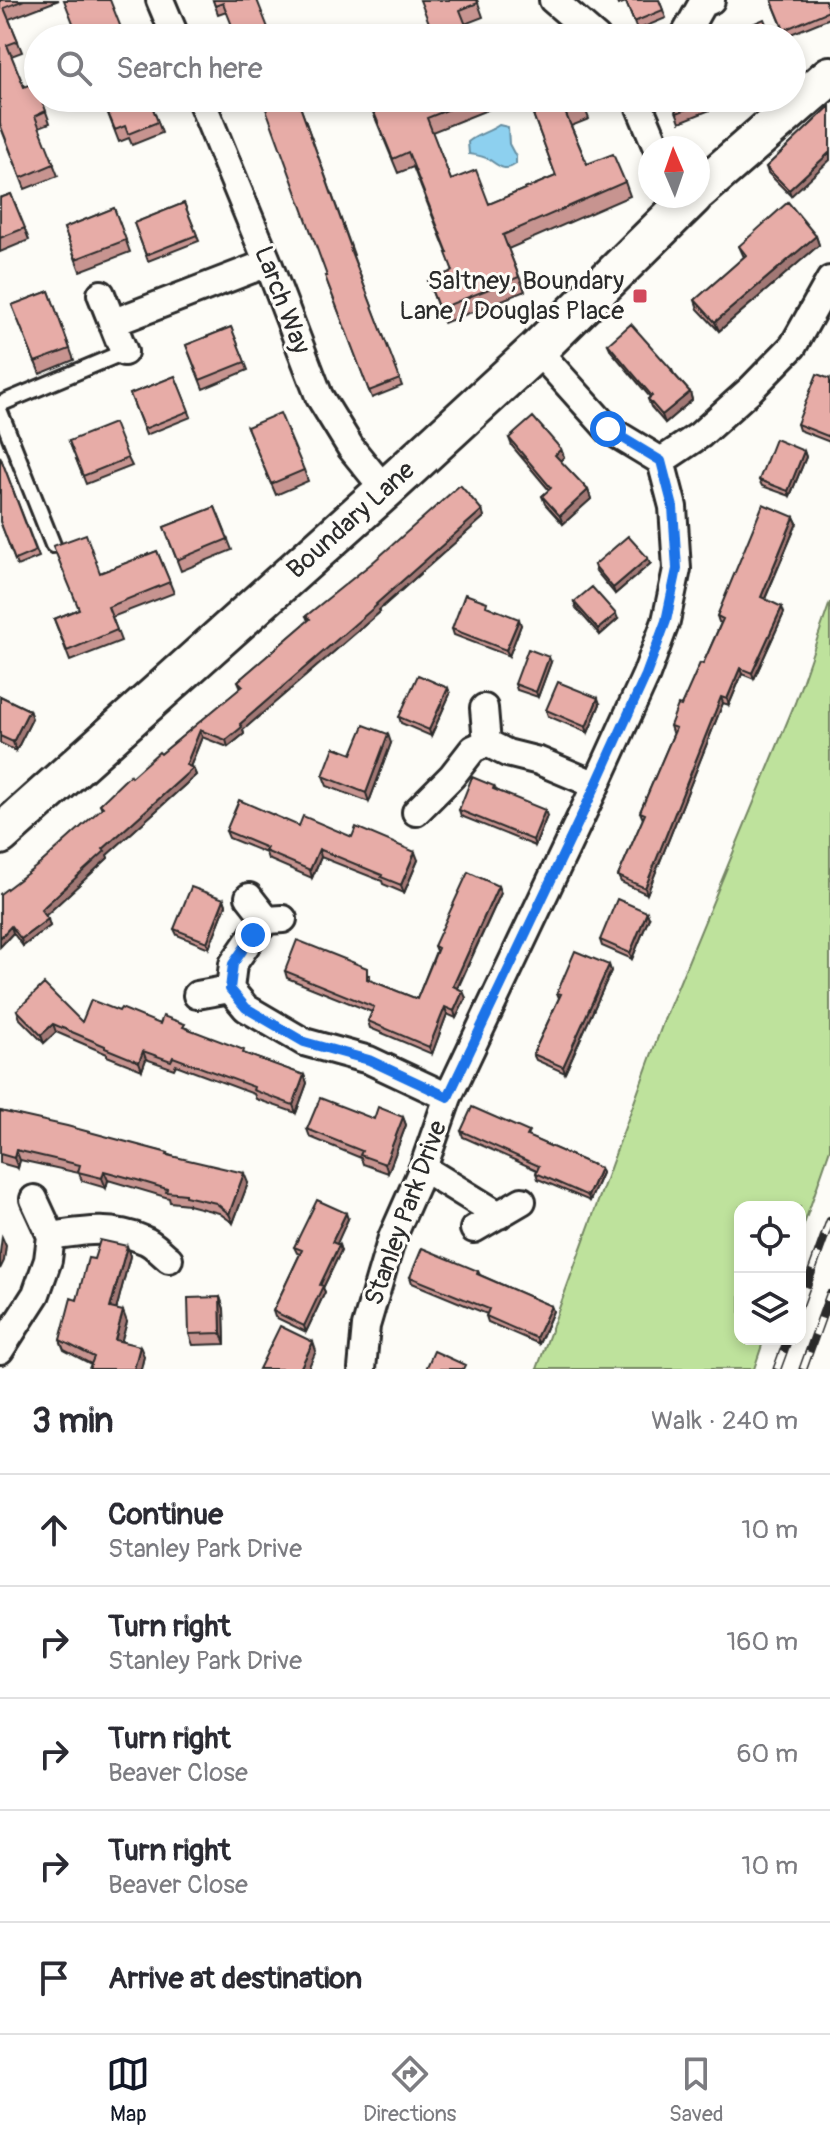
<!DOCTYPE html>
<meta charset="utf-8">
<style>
body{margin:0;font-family:Pangolin,sans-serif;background:#f2f2f3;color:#2b2b33}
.controls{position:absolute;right:24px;bottom:24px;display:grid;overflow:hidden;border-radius:16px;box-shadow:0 4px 12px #0003}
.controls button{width:72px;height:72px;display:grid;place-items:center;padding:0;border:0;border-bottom:2px solid #e1e1e2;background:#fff;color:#2b2b33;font:40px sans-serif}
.compass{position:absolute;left:638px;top:136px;width:72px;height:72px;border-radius:50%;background:#fff;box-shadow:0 4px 12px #0003;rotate:358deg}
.stop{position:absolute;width:24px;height:24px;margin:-18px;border:6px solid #1a73e8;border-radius:50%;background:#fff}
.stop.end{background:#1a73e8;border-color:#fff;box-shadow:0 2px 8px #0008}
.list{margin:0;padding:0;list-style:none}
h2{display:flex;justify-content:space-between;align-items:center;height:104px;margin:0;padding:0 32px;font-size:34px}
h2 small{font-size:26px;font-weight:400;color:#7c7c81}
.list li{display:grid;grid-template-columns:52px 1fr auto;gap:24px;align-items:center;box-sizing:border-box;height:112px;padding:0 32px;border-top:2px solid #e1e1e2}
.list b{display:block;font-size:30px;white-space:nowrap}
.list p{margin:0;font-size:26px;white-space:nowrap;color:#7c7c81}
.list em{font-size:26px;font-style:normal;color:#7c7c81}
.icon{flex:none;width:44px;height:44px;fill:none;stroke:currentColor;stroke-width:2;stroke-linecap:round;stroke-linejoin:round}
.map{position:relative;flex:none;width:830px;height:1369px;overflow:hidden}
.search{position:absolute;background:#fff;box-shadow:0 4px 12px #0003;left:24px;right:24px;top:24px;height:88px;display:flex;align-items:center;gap:20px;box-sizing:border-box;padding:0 28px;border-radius:44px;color:#7c7c81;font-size:30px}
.sheet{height:664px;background:#fff}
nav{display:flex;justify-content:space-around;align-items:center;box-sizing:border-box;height:112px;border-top:2px solid #e1e1e2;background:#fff;font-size:22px;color:#7c7c81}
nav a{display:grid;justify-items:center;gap:4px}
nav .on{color:#111827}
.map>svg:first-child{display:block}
</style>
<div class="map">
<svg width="830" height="1369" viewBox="0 0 830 1369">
<rect width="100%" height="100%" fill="#fdfcf7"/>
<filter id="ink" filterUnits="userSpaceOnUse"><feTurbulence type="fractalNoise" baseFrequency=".0125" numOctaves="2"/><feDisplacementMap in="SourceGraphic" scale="16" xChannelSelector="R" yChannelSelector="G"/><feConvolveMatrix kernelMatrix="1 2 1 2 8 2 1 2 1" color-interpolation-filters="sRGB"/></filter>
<g filter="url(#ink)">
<!-- green -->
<path fill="#bee29c" stroke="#748664" stroke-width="2" d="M830,602V1149L800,1236V1207H740V1339H764L754,1369H537L664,1020L795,703Z"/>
<!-- water -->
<path fill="#8dd0ef" stroke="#668ea1" stroke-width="2" d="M499,125L508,127L509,144L516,157V164C505,172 500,167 490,160C484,156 476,155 469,154L468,142C476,135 489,132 499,125Z"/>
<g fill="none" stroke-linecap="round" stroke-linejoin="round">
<defs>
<path id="lane" d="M0,404L124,352
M0,412L53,545"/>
<path id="street" d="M160,0L176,38
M553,0L597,38
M683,38L702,4L711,0
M200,98L268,263L319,396L351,448L385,490
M636,98L657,148
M101,294L124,352
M112,323L268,263
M661,461L700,435L751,389L793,346L830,280
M484,708L487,743
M416,812L452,776L473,749L487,743L507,753L539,761L596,785
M249,897L267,920
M283,919L267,920L253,935L233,964L230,989L246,1008L304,1042L369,1060L448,1097
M197,995L230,989
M423,1168L499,1215
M474,1229L522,1201
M51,1236C85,1231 112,1226 144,1240C153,1243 161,1253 169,1259
M0,1350L36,1294L48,1260L51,1236L34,1199
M362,1369L366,1326L392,1238L423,1168L448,1097L596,785L646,675L666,621L677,569L673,507L661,461L608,429L537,350"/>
<path id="secondary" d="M698,191L830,76
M0,835L385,490L537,350L693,196"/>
</defs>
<!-- lane casing -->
<use href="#lane" stroke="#2b2b2b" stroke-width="20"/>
<!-- street casing -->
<use href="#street" stroke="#2b2b2b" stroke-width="32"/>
<!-- secondary casing -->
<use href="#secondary" stroke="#2b2b2b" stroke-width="44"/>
<!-- lane -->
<use href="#lane" stroke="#fdfcf7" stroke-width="14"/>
<!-- street -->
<use href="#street" stroke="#fdfcf7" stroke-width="26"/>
<!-- secondary -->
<use href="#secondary" stroke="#fdfcf7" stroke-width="38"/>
<defs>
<path id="rail" d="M800,1304L830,1221
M777,1369L788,1339
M803,1369L830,1294"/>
</defs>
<!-- rail casing -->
<use href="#rail" stroke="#2b2b2b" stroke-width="9"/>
<!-- rail -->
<use href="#rail" stroke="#fdfcf7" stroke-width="6" stroke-dasharray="18" stroke-linecap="butt"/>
</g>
<!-- wall -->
<path fill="#c79490" stroke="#2b2b2b" stroke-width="2" d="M0,0H59L9,19L22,52L11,56L24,87L41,98L50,123L39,127L58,176L25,189L0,125Z
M213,0H258L218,14Z
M420,0H477L483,17L465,24Z
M616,0H659L666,18L637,30L626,2L618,5Z
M825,0L830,13V18L786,36L772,1Z
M102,98H149L162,133L132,145L129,138L119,142Z
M297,98L354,255L353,256L402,386L372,398L328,284Z
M367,98H517L432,132L451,180L489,204L556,176L527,98H581L589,119L571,126L587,164L625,182L630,196L508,249L525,291L444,323L428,281L453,271L447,253L413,167L398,173Z
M671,98H732L733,101L680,122Z
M830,106L791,196L768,173L766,167Z
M11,194L29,240L0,252V198Z
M184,203L199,241L148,261L134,223Z
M114,208L130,252L80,271L64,228Z
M816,236L819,245L719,331L698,309L695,300L744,257L739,246Z
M49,291L74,360L40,374L12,305Z
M231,327L248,370L203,389L186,345Z
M608,344L672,370L674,374L690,392L692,400L665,423L651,407L648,399L650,397L611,351Z
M175,376L191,417L146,435L130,394Z
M830,379V442L799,430L797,424Z
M247,427L304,470L308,481L276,495Z
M509,438L561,449L564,457L560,461L588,490L591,499L563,524L545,504L542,496L549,490L512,446Z
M69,441L128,458L132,466L86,484Z
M804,451L806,457L790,496L762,486L759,480Z
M0,456L39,557L17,566L0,521Z
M215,507L232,550L181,571L164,527Z
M482,510L484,517L379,610L380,612L243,730L244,734L228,747L202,737L190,767L193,768L196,775L107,855L108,858L48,913L45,916L50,926L23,946L13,933L0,947L41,863L102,809L100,804L241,688L238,681L308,621L306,616Z
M794,517L797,523L765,599L784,613L754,679L742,674L729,705L723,703L647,894L621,882L618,876L643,819L640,812L674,733L672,732L670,726L681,706L703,664L721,623L719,622L717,616Z
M157,551L174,593L112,617L121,641L70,661L54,619L79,609L100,573Z
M650,564L615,594L596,571L594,565Z
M574,602L618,619L600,635L576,608Z
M489,607L521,625L509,656L454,635L452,629Z
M551,662L538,697L517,690L515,684Z
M448,688L450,694L431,736L401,723L399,717Z
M0,696L29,710L32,719L16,751L0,743Z
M600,704L588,733L548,716L546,710Z
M391,743L369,802L327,786L323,776L352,754Z
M494,786L496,790L547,816L535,846L461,816L459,810Z
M299,826L352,837L418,860L404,893L383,884L382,881L321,857L312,878L268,859L266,853L229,838L226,831Z
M501,893L458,988L466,998L456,1018L447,1014L432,1054L370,1028L368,1021L372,1012L287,978L285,971L370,975L369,980L417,999L436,951L434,946Z
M224,899L226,905L209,948L177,935L174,929Z
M649,918L632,959L602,946L600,940Z
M609,965L611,971L565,1073L536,1060L533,1054L559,998L557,993Z
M17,1010L82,1022L119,1011L160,1024L186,1028L245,1054L304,1075L307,1083L296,1113L256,1099L254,1094L176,1065L174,1069L146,1059L142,1070L107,1056V1054L56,1032L44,1043L20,1019Z
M0,1111L168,1153L169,1155L248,1183L233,1223L219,1213L188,1205V1204L170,1202L169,1198L108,1180L106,1188L82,1181L79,1173L20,1160L18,1168L0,1163Z
M403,1117L406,1125L388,1173L363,1164L361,1158L310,1137L307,1129L374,1119Z
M461,1131L531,1138L600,1168L602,1173L590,1201L538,1179L536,1173L537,1170L463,1137Z
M348,1219L336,1244L339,1245L341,1251L323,1288L325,1292L306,1332L275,1317L273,1311L300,1254L297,1253L294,1247Z
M127,1246L130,1256L116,1310L127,1322L121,1341L144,1356L141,1369H89L91,1364L64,1350L60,1340L94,1259Z
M478,1271L480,1275L551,1306L553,1311L539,1344L488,1322L486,1316L487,1314L412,1283L410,1277Z
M220,1297L224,1309L225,1344L193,1345L189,1334Z"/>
<!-- shaded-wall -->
<path fill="#a27875" stroke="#2b2b2b" stroke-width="2" d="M830,152V160L791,196L789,190Z
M816,236L819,245L719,331L715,322Z
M690,392L692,400L665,423L662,415Z
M561,449L564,457L558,463L555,455Z
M804,451L806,457L790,496L788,491Z
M588,490L591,499L563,524L560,516Z
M482,510L484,517L379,610L380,612L243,730L244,734L228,747L226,740L240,724Z
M794,517L797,523L763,603L761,597Z
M648,558L650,564L615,594L613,588Z
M782,607L784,613L754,679L752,673Z
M616,614L618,619L600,635L598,629Z
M519,619L521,625L509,656L506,650Z
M549,657L551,662L538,697L536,692Z
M740,668L742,674L729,705L727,699Z
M448,688L450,694L431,736L429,730Z
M721,697L723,703L647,894L645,888Z
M598,698L600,704L588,733L586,727Z
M29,710L32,719L16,751L13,742Z
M200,730L202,737L188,772L186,765Z
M388,734L391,743L369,802L366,793Z
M193,768L196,775L107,855L108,858L44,917L41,910L103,849Z
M545,810L547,816L535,846L533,840Z
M319,849L321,857L312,878L310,870Z
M415,852L418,860L404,893L401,885Z
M498,886L501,893L455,993L453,986Z
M224,899L226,905L209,948L207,942Z
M647,912L649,918L632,959L630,953Z
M48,919L50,926L23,946L21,939Z
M11,926L13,933L0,947V938Z
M609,965L611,971L565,1073L563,1067Z
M463,991L466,998L456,1018L454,1011Z
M445,1007L447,1014L432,1054L429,1047Z
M53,1024L56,1032L44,1043L41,1035Z
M143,1051L146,1059L142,1070L139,1062Z
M304,1075L307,1083L296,1113L293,1105Z
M403,1117L406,1125L388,1173L385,1164Z
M16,1150L20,1160L18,1168L14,1158Z
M600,1168L602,1173L590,1201L588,1196Z
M104,1171L108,1180L106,1188L102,1178Z
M244,1173L248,1183L233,1223L229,1214Z
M346,1213L348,1219L335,1248L332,1242Z
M2,1237L6,1246L4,1261L0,1269V1252Z
M339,1245L341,1251L323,1288L325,1292L306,1332L304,1326L320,1285Z
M127,1246L130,1256L114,1318L110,1308Z
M220,1297L224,1309L225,1344L221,1333Z
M551,1306L553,1311L539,1344L536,1338Z
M123,1311L127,1322L119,1350L115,1340Z
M313,1342L316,1351L308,1369H300Z
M140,1346L144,1356L141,1369H134Z"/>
<!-- building -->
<path fill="#e7aca7" stroke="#2b2b2b" stroke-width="2" d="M0,0H24L4,8L18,41L7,45L24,87L35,82L38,90V98H41L46,111L35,116L54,164L21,178L0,124Z
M64,0H110L125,38H79Z
M213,0H257L272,38H237L223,3L215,6Z
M420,0H477L478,3L460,10L471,38H435Z
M625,0H659L663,10L634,22Z
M774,0H825L829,11L784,30L772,1Z
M764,19L772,38H720Z
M102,98H149L158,122L128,134L125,126L115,130Z
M262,98H297L351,248L350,249L400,379L369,391L325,276H327Z
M368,98H477L427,118L451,180L476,170L489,204L556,176L527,98H581L584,105L565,112L587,164L613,154L625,182L503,235L519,277L439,309L428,281L453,271L446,253H448L408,152L393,159Z
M671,98H715L677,113Z
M830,106V152L789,190L766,167Z
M11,194L25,228L0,238V198Z
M788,202L816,236L715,322L695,300L746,255L739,246Z
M184,203L197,235L146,255L134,223Z
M114,208L126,240L76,259L64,228Z
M49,291L70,349L35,362L12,305Z
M631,324L672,370L671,371L690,392L662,415L648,399L652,396L608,344Z
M231,327L245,362L200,380L186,345Z
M817,374L830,379V437L797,424Z
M175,376L189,411L144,429L130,394Z
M280,413L304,470L271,484L247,427Z
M533,417L561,449L555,455L588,490L560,516L542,496L551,488L509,438Z
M114,423L128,458L83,476L69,441Z
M775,439L804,451L788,491L759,480Z
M0,456L36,551L15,560L0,521Z
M460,485L482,510L376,604L377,605L240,724L242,727L226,740L200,730L186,765L193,768L103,849L105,851L45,906L41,910L48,919L21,939L11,926L0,938V894L41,863L103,807L100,804L130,775L131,777L159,752L161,754L243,686L238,681L310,619L306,616L372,563Z
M763,504L794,517L761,597L782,607L752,673L740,668L727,699L721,697L645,888L618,876L645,814L640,812L676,728L670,726L678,705L681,706L700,663L703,664L723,619L717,616Z
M215,507L228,539L177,560L164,527Z
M86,534L100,573L157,551L170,582L108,607L117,630L67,651L54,619L79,609L53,546Z
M628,536L648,558L613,588L594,565Z
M592,587L616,614L598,629L574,602Z
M465,594L487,602L486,606L519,619L506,650L452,629Z
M528,649L549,657L536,692L515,684Z
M418,675L448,688L429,730L399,717Z
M558,682L598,698L586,727L546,710Z
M0,696L29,710L13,742L0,736Z
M364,725L388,734L366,793L323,776L334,747L352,754Z
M472,777L494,786L493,789L545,810L533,840L459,810Z
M239,800L299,826L303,816L352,837L356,827L415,852L401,885L381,877L382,875L319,849L310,870L265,851L267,848L226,831Z
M468,872L498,886L453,986L463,991L454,1011L445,1007L429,1047L368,1021L374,1007L285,971L297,940L367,968V979L417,999L438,948L434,946Z
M191,887L224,899L207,942L174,929Z
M617,899L647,912L630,953L600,940Z
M575,951L609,965L563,1067L533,1054L561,994L557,993Z
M44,984L82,1022L91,1000L119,1011L121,1008L160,1024L163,1016L185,1024L183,1027L244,1050L243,1053L304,1075L293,1105L253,1090L254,1087L173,1057L171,1061L143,1051L139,1062L105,1048V1046L53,1024L41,1035L17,1010Z
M320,1098L374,1119L378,1107L403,1117L385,1164L360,1155L362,1151L307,1129Z
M472,1107L529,1132L527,1136L600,1168L588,1196L536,1173L539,1166L461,1131Z
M0,1111L67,1126L168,1153L167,1155L244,1173L229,1214L216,1203L185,1196V1194L166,1192L167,1189L137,1180L104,1171L102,1178L78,1172L80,1165L16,1150L14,1158L0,1154Z
M317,1200L346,1213L332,1242L339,1245L320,1285L323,1286L304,1326L273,1311L302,1250L294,1247Z
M100,1240L127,1246L110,1308L123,1311L115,1340L140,1346L134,1369H89L94,1357L60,1340L71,1298L77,1300L88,1258L94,1259Z
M422,1248L478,1271L477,1274L551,1306L536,1338L486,1316L489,1309L410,1277Z
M220,1297L221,1333L189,1334L188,1298Z
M280,1326L313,1342L300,1369H259Z
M434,1351L465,1365L463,1369H426Z"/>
</g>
<g fill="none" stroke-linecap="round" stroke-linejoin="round" filter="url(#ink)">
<!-- route -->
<path stroke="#1a73e8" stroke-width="10" d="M253,935L233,964L230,989L246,1008L304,1042L369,1060L448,1097L596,785L646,675L666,621L677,569L673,507L661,461L608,429"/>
</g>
<!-- markers -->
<rect fill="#d1495b" stroke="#fdfcf7" stroke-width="3" x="632" y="288" width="16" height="16" rx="4"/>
<g text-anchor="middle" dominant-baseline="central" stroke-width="6" stroke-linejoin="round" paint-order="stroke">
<!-- poi labels -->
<g font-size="26" fill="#2b2b2b" stroke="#fdfcf7" text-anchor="end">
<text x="624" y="281">Saltney, Boundary<tspan x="624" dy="30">Lane / Douglas Place</tspan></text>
</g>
<!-- street labels -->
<g font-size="26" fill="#2b2b2b" stroke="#fdfcf7">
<text transform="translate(282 300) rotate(69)">Larch Way</text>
<text transform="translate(351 520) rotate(-42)">Boundary Lane</text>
<text transform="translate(406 1213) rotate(-70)">Stanley Park Drive</text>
</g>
</g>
</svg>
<div class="controls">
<button><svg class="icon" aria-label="locate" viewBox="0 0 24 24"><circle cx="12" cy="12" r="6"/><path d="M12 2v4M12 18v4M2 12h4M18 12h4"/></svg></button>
<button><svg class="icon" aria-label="layers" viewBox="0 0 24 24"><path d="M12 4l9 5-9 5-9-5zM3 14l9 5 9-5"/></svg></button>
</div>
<svg class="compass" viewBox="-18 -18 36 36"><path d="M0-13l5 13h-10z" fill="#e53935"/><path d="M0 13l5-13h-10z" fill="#7c7c81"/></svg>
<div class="stop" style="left:608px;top:429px"></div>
<div class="stop end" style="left:253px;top:935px"></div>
<div class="search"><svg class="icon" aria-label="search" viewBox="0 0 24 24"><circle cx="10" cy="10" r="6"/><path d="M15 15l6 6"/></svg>Search here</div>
</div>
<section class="sheet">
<h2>3 min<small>Walk · 240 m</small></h2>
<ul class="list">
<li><svg class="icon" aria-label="ahead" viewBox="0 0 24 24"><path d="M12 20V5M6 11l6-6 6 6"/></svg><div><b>Continue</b><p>Stanley Park Drive</p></div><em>10 m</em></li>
<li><svg class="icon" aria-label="right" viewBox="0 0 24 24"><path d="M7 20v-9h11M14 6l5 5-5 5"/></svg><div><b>Turn right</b><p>Stanley Park Drive</p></div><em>160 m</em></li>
<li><svg class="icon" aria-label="right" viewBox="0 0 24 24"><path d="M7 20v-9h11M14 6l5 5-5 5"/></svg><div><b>Turn right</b><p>Beaver Close</p></div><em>60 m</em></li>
<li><svg class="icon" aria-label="right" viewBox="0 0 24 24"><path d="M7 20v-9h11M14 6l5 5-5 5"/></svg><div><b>Turn right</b><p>Beaver Close</p></div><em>10 m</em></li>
<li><svg class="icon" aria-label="arrive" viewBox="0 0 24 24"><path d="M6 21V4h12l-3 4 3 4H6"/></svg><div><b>Arrive at destination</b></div></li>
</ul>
</section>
<nav>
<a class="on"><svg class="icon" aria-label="map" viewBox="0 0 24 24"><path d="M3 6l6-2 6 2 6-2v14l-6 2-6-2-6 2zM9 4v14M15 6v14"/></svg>Map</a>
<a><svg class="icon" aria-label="directions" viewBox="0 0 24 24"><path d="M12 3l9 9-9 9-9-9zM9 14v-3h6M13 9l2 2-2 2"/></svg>Directions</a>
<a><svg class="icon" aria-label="saved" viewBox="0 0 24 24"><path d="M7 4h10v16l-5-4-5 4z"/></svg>Saved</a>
</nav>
